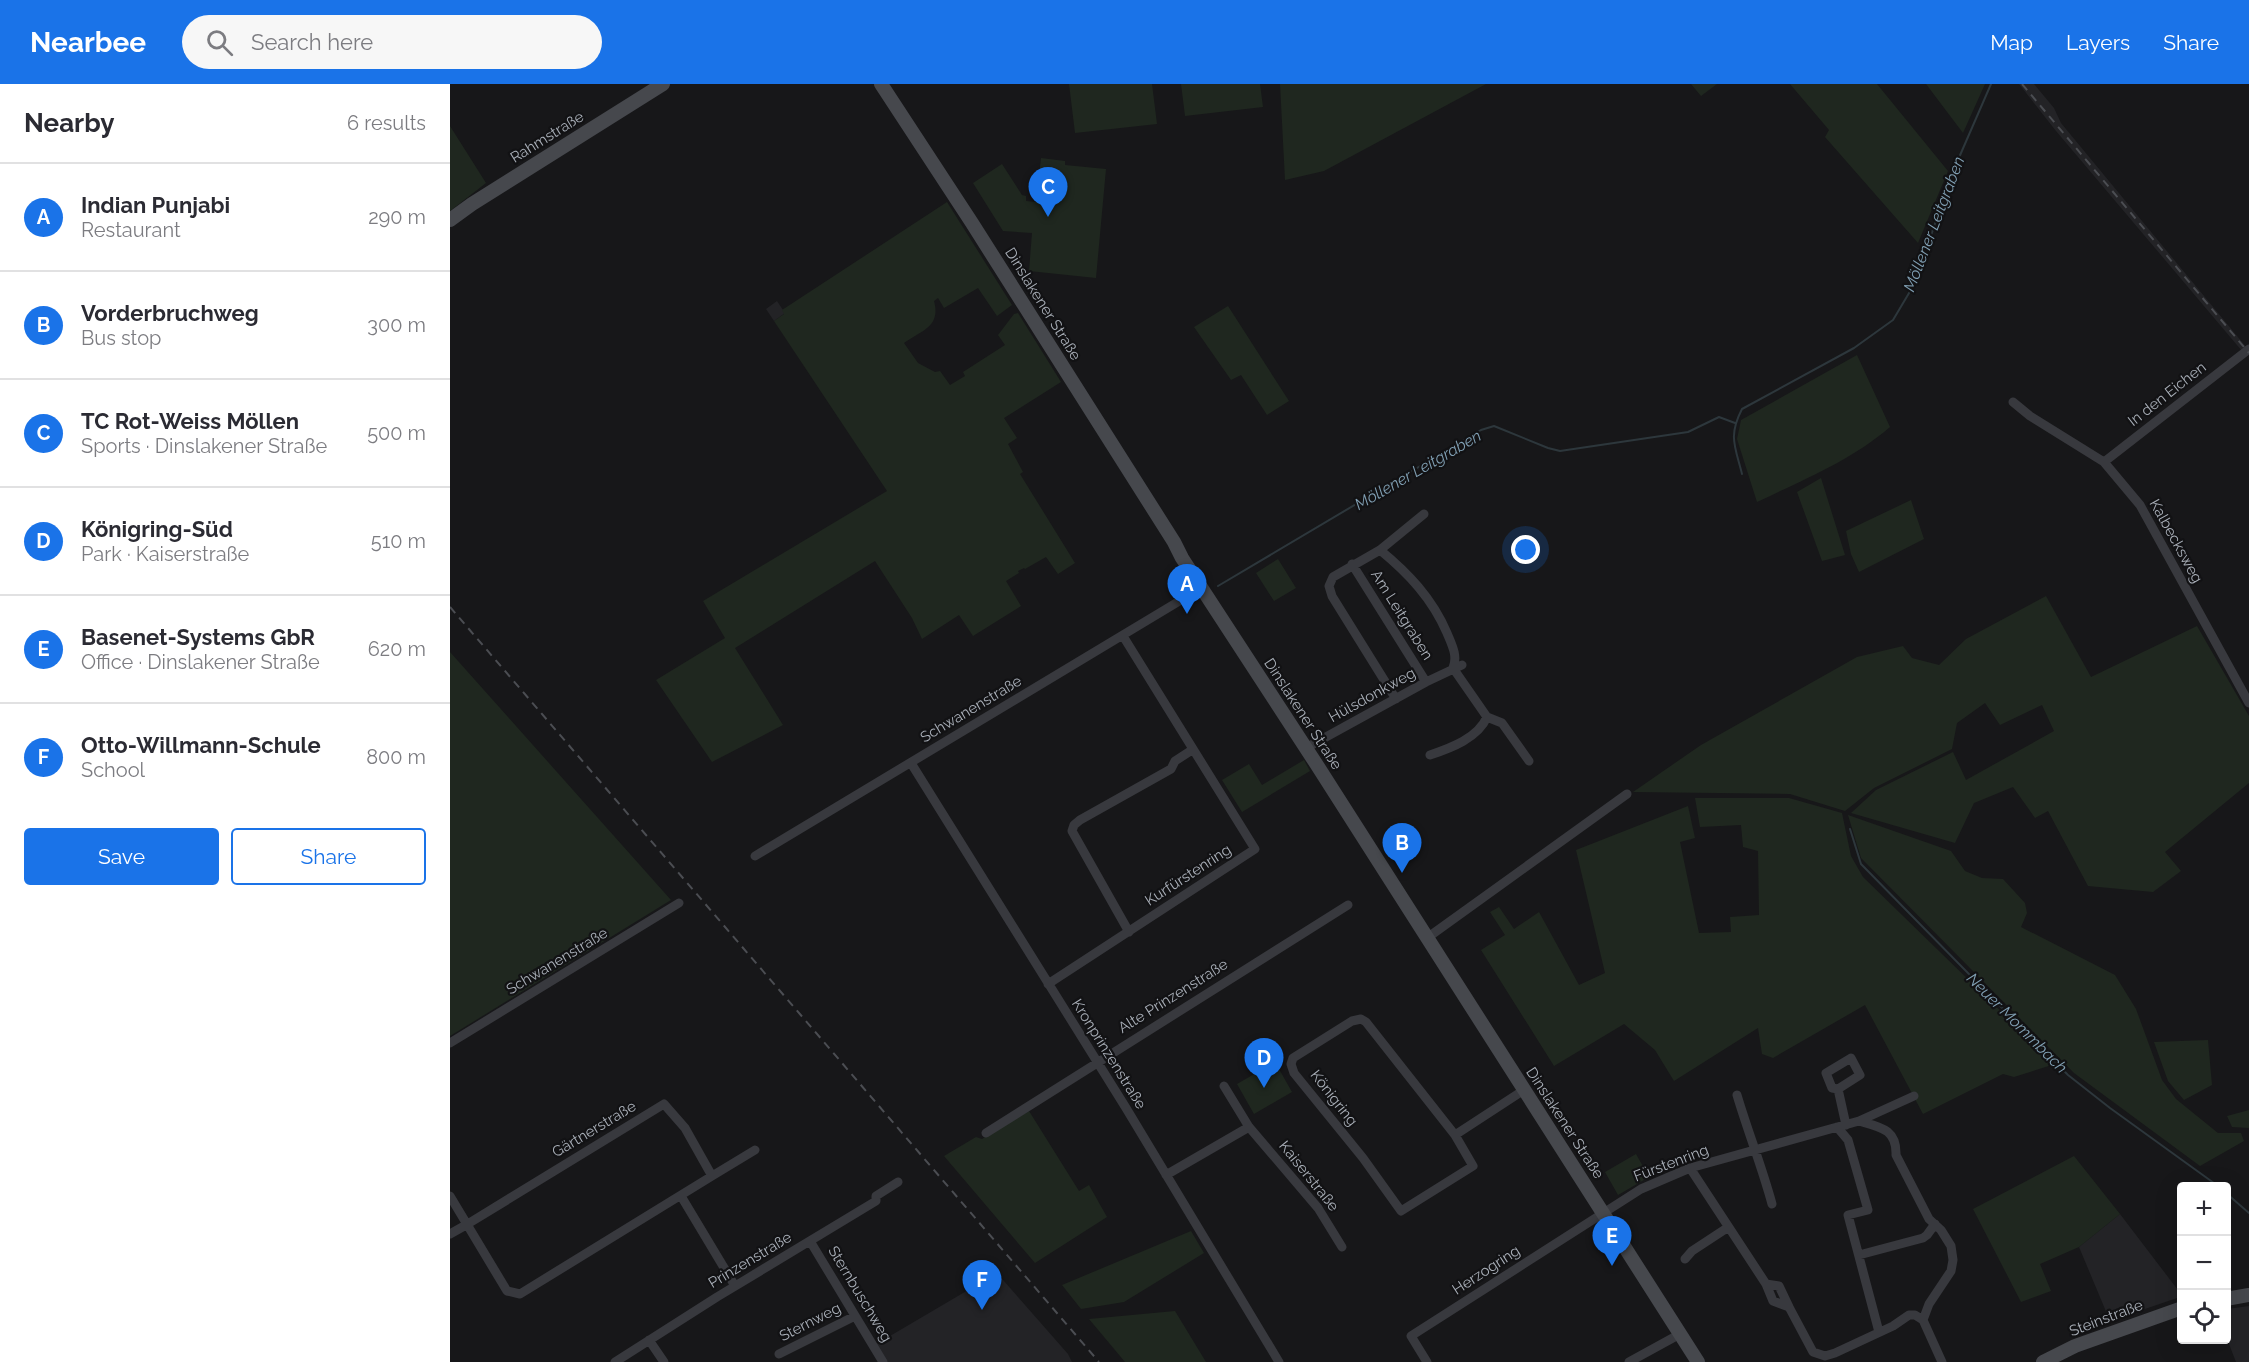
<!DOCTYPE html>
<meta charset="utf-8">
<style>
body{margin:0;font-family:Raleway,sans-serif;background:#f7f7f7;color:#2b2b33}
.controls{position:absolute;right:18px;bottom:18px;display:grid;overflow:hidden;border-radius:6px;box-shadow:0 6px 24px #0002}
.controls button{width:54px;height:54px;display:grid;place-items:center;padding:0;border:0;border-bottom:2px solid #e1e1e2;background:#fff;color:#2b2b33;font:30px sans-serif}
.you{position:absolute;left:1076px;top:466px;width:21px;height:21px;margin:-15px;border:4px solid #fff;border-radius:50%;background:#1a73e8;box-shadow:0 0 0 9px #1a73e833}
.badge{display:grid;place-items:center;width:39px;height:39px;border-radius:50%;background:#1a73e8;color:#fff;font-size:20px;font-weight:700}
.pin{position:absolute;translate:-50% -50px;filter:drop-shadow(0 2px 3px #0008)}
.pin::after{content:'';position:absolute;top:32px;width:21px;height:18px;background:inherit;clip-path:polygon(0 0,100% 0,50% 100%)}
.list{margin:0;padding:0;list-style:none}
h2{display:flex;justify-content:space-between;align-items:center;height:78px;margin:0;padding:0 24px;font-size:26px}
h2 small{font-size:20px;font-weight:400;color:#7c7c81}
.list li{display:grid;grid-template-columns:39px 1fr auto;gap:18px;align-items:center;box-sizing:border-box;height:108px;padding:0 24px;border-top:2px solid #e1e1e2}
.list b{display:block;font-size:22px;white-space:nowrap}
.list p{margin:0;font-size:20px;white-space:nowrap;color:#7c7c81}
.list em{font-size:20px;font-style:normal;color:#7c7c81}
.actions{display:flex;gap:12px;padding:18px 24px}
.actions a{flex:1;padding:14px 0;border:2px solid #1a73e8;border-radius:6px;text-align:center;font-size:21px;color:#1a73e8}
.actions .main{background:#1a73e8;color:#fff}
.icon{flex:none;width:33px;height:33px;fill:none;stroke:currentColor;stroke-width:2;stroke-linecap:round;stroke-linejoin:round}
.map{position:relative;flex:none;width:1799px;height:1278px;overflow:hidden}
header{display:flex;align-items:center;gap:36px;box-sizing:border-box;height:84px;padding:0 30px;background:#1a73e8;color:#fff}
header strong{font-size:28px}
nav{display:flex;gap:33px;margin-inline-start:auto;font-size:21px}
.search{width:420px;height:54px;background:#f7f7f7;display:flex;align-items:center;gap:15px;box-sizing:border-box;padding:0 21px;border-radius:33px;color:#7c7c81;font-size:22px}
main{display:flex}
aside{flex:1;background:#fff}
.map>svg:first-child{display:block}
</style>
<header>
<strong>Nearbee</strong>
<div class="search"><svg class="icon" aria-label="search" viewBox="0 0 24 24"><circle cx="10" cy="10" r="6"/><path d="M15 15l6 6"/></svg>Search here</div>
<nav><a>Map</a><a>Layers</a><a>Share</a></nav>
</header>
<main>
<aside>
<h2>Nearby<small>6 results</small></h2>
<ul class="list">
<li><span class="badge">A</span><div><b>Indian Punjabi</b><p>Restaurant</p></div><em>290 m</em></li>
<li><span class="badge">B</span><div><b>Vorderbruchweg</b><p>Bus stop</p></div><em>300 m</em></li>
<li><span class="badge">C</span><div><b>TC Rot-Weiss Möllen</b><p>Sports · Dinslakener Straße</p></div><em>500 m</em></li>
<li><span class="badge">D</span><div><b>Königring-Süd</b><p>Park · Kaiserstraße</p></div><em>510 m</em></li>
<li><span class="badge">E</span><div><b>Basenet-Systems GbR</b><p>Office · Dinslakener Straße</p></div><em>620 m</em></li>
<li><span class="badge">F</span><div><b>Otto-Willmann-Schule</b><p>School</p></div><em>800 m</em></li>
</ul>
<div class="actions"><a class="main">Save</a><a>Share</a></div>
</aside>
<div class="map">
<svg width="1799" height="1278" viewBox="0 0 1799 1278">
<rect width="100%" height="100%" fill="#171719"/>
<!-- built -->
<path fill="#232326" d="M1569,0H1584L1604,24L1611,39L1797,264L1792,267L1606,47Z
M327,217L335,229L324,237L316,225Z
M1670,1130L1731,1210V1214H1727L1660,1237L1629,1163Z
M547,1189L618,1270L622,1278H433L423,1262Z
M1799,1222V1278H1786L1777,1255V1225Z"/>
<!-- green -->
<path fill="#1f271f" d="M619,0H702L707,40L625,49Z
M731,0H810L813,23L735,32Z
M830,0H1036L874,87L835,96Z
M1241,0H1267L1251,12Z
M1340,0H1427L1498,87L1468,159L1375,53L1379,46Z
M1476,0H1535L1513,49Z
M0,42L36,99L0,127Z
M591,74L615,77V81L656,85L646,194L579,187L582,149L553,147L523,99L552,80L572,111L576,112V117L586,118Z
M497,118L562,221L547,232L528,204L494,224L488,214L484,217C491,243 472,246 454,259L468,279L485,288L490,287L500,301L515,292L513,288L555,261L548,251L564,230L568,229L611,298L554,334L567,354L558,360L573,388L570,390L625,479L608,490L596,473L575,485L574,484L568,487L569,489L556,497L571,522L523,552L509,531L472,555L462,534L425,477L285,564L333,641L262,678L206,596L275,554L253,517L437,407L324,237L334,230L332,226Z
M778,222L839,317L817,331L791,291L781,296L744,243Z
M1407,271L1440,343C1402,376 1353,396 1307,418L1287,355L1291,336Z
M1371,394L1395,471L1372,477L1347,408Z
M1461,416L1474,455L1409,488L1401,470L1396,447Z
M828,475L846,504L824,517L806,489Z
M1596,512L1641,593L1747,542L1799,632V699L1715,768L1731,787L1703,808L1638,802L1598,727L1585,734L1563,703L1524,719L1505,759L1401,729L1426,706L1503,668L1516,696L1604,647L1592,621L1550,641L1535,619L1507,639L1502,665L1424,704L1395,727L1340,710L1183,708L1251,661L1407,573L1453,562L1462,574L1489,581L1516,555Z
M0,568L221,816L0,952Z
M854,676L860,687L792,728L772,696L799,680L812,701Z
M1245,714H1339L1392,729L1401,772L1413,793L1605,980L1564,993L1553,990L1473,1030L1415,921L1323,974L1312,970L1308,944L1224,997L1205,966L1174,940L1104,982L1031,866L1055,851L1040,828L1049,823L1064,845L1089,828L1129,901L1155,889L1126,766L1238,722L1245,754L1230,758L1249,849L1281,848L1280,833L1309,831L1308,767L1293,763L1291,741L1250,743Z
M1398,731L1501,767L1515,787L1532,794L1553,795L1575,819L1577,829L1571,843L1665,891L1686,925L1712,996L1726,1015L1768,1049H1791L1794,1057L1750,1082L1624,989L1411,774Z
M1758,956L1762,1001L1734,1016L1718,997L1704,958Z
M825,978L842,1008L804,1030L787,1000Z
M1799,1026V1044L1782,1043L1777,1032Z
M579,1027L629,1107L639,1101L657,1133L585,1179L494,1072L526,1053L532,1055Z
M1186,1070L1199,1093L1168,1111L1155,1088Z
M1624,1072L1670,1130L1629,1163L1590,1180L1601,1207L1571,1218L1523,1125Z
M741,1147L754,1169L674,1218L631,1225L612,1201Z
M725,1227L756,1278H675L639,1235Z"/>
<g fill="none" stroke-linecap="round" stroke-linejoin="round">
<!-- stream -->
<path stroke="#2d373c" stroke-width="2" d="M1292,390C1285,362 1278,352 1292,325L1404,264L1443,236L1465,199L1501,92L1541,0
M768,502L1031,346L1044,342L1098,364L1110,367L1238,348L1269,333L1285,339
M1400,745L1411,780L1618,991L1660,1024L1768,1102
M1776,1109L1799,1129"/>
<!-- street -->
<path stroke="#38393e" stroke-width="9" d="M1563,318L1580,332L1654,378L1690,421L1799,619
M1654,378L1799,265
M930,466C958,489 982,514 997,549C1002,561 1008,572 1003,584L1037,633C1028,654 1001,664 980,671
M902,480L976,598
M946,615L882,512L879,502L883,493L930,466L974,430
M1037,633L1052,639L1079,677
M856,664L976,598L1012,581
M461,679L676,1024L829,1278
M305,772L751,504
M679,848L622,747L624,741L630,736L721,685L725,677L742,666
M977,854L1177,710
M598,900L805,765L673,552
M0,959L229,819
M774,1002L799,1043L868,1124L892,1163
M1388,1005L1410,991L1401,974L1376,989L1382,1004L1388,1005L1396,1041
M1287,1011C1298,1048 1312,1083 1322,1120
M1464,1012L1409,1037C1430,1043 1447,1045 1446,1071L1479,1135L1491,1146L1501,1162L1503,1176L1501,1187L1479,1220L1473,1236L1492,1278
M1387,1043L1398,1056L1418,1126L1398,1131L1429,1248
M536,1049L898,821
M1005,1051L916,938L911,935L902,937L843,974L841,980L844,989L913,1074L951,1127L1023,1082L1005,1051L1074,1006
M1240,1084L1316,1200L1323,1217L1339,1223L1363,1268L1375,1272L1385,1269L1443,1242L1459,1231H1465L1473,1236
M716,1091L799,1043
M262,1092L305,1066
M0,1112L57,1207L70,1210L262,1092L235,1044L214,1020L16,1141L0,1150
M231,1112L285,1202
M360,1157L433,1278
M1409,1171L1473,1154L1477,1151L1485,1140
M1235,1175L1242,1167L1277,1144
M1316,1200L1329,1202L1339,1223
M199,1256L214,1278
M329,1270L405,1232
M165,1278L267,1213L426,1117V1112L448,1098
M977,1278L961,1252L1191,1105L1240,1084L1409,1037
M1179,1278L1230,1250"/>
<!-- secondary -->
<path stroke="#46484d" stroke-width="14" d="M431,0L522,139L724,458L732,474L865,678L1248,1278
M0,136L22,120L213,0
M1776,1215L1799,1211
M1593,1278L1625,1262L1732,1224"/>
<!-- rail -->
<path stroke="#4b4d52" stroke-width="2" stroke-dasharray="8 6" stroke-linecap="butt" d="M1572,0L1799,269
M0,523L649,1278"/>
</g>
<g text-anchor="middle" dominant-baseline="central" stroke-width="4.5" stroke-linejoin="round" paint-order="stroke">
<!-- street labels -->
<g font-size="15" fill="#a9afb8" stroke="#121214">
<text transform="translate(97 53) rotate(-32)">Rahmstraße</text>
<text transform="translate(593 220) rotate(58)">Dinslakener Straße</text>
<text transform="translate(1717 310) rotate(-38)">In den Eichen</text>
<text transform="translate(1726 457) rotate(61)">Kalbecksweg</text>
<text transform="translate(952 531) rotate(58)">Am Leitgraben</text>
<text transform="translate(922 611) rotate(-29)">Hülsdonkweg</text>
<text transform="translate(521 625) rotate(-31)">Schwanenstraße</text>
<text transform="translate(853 630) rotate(57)">Dinslakener Straße</text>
<text transform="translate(738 791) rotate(-33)">Kurfürstenring</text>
<text transform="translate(107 877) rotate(-31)">Schwanenstraße</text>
<text transform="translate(723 912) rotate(-32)">Alte Prinzenstraße</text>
<text transform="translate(659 970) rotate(58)">Kronprinzenstraße</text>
<text transform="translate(884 1014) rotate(52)">Königring</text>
<text transform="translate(1115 1039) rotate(57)">Dinslakener Straße</text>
<text transform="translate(144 1045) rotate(-31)">Gärtnerstraße</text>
<text transform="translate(1221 1079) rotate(-21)">Fürstenring</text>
<text transform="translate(859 1092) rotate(51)">Kaiserstraße</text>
<text transform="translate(300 1176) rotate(-31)">Prinzenstraße</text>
<text transform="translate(1036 1186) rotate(-33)">Herzogring</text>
<text transform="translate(410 1210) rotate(59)">Sternbuschweg</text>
<text transform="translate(1656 1234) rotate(-21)">Steinstraße</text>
<text transform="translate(360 1238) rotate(-27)">Sternweg</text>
</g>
<!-- water labels -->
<g font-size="16" font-style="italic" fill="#809fb3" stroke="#121214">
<text transform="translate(1484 140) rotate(-69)">Möllener Leitgraben</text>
<text transform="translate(968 386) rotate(-30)">Möllener Leitgraben</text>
<text transform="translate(1567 939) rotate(45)">Neuer Mommbach</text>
</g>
</g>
</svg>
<div class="controls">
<button>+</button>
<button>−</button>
<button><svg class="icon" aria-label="locate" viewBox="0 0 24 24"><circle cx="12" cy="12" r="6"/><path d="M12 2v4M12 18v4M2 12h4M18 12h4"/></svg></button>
</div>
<div class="you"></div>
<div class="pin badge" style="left:737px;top:530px">A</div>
<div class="pin badge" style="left:952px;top:789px">B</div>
<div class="pin badge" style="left:598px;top:133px">C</div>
<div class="pin badge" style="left:814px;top:1004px">D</div>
<div class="pin badge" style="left:1162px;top:1182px">E</div>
<div class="pin badge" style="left:532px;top:1226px">F</div>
</div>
</main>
